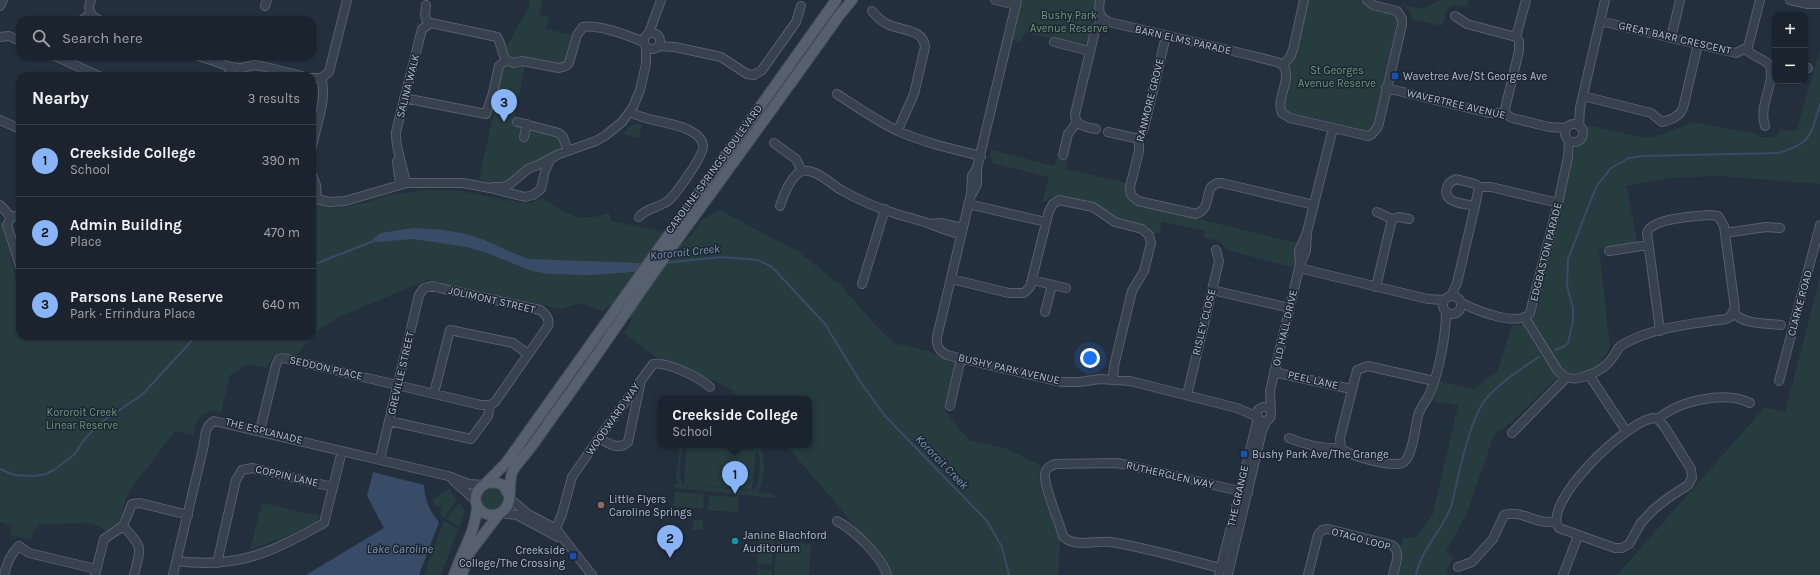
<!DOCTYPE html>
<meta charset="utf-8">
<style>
body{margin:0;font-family:Karla,sans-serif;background:#242b36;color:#f1f3f6}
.controls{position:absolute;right:12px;top:12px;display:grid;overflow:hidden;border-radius:8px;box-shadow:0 1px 3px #0004}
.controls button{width:36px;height:36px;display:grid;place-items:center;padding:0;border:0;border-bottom:1px solid #39404a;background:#1b232e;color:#f1f3f6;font:20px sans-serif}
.you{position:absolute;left:1090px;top:358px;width:14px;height:14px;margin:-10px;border:3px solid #fff;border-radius:50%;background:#1a73e8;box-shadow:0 0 0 6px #1a73e833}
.badge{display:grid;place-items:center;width:26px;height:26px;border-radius:50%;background:#8ab4f8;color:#111;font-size:13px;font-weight:700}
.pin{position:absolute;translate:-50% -33px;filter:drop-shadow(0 1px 2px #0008)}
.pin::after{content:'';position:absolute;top:21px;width:14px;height:12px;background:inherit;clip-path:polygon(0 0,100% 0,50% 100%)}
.popup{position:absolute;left:658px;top:396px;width:154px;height:52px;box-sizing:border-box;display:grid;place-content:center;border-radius:8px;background:#1b232e;filter:drop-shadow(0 1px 3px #0005);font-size:13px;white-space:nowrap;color:#a0a4aa}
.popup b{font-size:15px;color:#f1f3f6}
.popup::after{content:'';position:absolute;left:50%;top:100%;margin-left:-8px;border:8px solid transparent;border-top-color:#1b232e}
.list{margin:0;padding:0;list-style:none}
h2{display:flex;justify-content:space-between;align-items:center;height:52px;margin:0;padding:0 16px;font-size:17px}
h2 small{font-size:13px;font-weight:400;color:#a0a4aa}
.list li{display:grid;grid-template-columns:26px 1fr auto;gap:12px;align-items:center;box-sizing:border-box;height:72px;padding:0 16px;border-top:1px solid #39404a}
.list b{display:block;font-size:15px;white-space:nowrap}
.list p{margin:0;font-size:13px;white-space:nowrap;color:#a0a4aa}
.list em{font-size:13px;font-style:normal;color:#a0a4aa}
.icon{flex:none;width:22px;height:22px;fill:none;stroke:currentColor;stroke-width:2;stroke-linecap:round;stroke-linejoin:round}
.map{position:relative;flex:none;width:1820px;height:575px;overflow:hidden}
.search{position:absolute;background:#1b232e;box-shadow:0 1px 3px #0004;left:16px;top:16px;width:300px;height:44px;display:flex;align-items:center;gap:10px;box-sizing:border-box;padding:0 14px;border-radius:12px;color:#a0a4aa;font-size:15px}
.panel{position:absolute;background:#1b232e;box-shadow:0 1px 3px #0004;left:16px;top:72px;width:300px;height:268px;border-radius:12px}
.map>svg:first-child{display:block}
</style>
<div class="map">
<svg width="1820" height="575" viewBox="0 0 1820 575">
<rect width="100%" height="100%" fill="#242f3e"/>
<!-- green -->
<path fill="#263c3f" d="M530,0H543L539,15L549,17L546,29L571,35L567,59L563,64L553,65L552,62L542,60L540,62L508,58L505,49L529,6Z
M1021,0H1097L1088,41L1081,45L1026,33L1020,42L1012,40Z
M1308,0H1362L1369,6L1391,12L1397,21L1374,127L1369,130H1363L1287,112L1283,109L1282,104L1290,72L1289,64L1296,53Z
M1442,0H1469L1467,7L1456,5L1447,9L1442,26L1412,19L1409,11L1402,4L1420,9Z
M1820,50V184L1719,176L1670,178L1627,186L1637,243L1599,249L1610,348L1599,364L1586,372L1565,374L1552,383L1513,421L1494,435L1467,513L1446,552L1453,557L1446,571L1449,575H1396L1403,538H1416L1433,514L1458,405L1434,402L1438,381L1473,389L1498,371L1512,325C1525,326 1529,325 1536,314L1566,178L1576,147L1585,137V129L1586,125L1646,138L1661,135L1693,122L1753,133L1762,138L1776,136L1781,130L1796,131Z
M504,64L525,66L515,114L521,126L527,133L535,129L557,135L562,144L559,148L510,181L500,184L479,180L492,120H493L494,115L491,109L500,68Z
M632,124L642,125L639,138L623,134Z
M991,150L1054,166L1059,156L1068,158L1066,169L1128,183C1126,193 1128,200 1138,204L1301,244L1295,268L1226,250L1220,241L1204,238L1205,231L1162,222L1159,234L1153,233L1149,226L1116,217L1091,202L1061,195L1054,196L1042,203L1049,177L993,163L990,155Z
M427,190L461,191L521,203H531L541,198C569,214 576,224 609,213L611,221L655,230L686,241L703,219L720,210L799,252L841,285L877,327L894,343L928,351L956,362L945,411L969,440L1005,448L1041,466L1039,476L1060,540L1058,575H889L884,560L786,445H809V399H740L728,387L676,364L657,358L624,333L632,319L609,306L603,311L578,303L561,309L427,280L339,317L316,332L295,357C281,353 271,352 267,368L248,364L230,375L221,412C202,408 196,418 194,436L175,431L128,493L118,525L107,532L92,523L41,524L33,531L31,540L10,535L12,526L0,522V216L20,294V336H89L124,339L142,336H312V204L339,208L364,203L388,195Z
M1820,277V575H1617L1765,407L1785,412Z
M680,445H685C680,451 677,478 683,484L749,491L755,489C759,484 762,458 758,452L752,449L713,445H751L759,447C767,456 764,482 758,492L775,494L774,498L675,488V484H679L676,478Z
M687,445L756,451L752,490L684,484Z
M481 499a11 11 0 1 1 22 0a11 11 0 1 1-22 0Z
M449,489L457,500L444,518L439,512L441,511V506H435L432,500Z
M675,492L704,494L703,509L673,506Z
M709,495L739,497L738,512L708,510Z
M262,503L319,516L317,521L285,537L250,550Z
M459,503L465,511L459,527L446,519Z
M693,520H703V530H693Z
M444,521L458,529L441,575H424Z
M759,536L774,537L772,565L757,564Z
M777,542L811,544L809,575H774Z
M757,569L772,570V575H757Z"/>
<!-- water -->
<path fill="#394c67" d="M414,228C438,229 461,231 484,240C500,246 514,255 530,259L640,263L646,264L647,271L592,275L548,274L532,271L487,253L467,247L413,239L378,242L372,240L380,233Z
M373,472L424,485C425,500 429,510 439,522L419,575H306L384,528L367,496Z"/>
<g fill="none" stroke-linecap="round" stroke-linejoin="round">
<!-- stream -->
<path stroke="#394c67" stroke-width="2" d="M664,263L721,257L758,260L772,267L825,324L859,380L885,416L987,521L1002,547L1009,575
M312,265L374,241
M1555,350L1563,347L1568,343L1573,321V308L1567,286L1568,259L1596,187L1611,168L1629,158L1642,156L1778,153C1811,144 1811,135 1820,104
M0,469L14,475L34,476L46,474L54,470L75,454L83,441L100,423L142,395L196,336
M1416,575C1421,550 1442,530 1451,507C1458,479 1469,419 1486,399C1500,382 1521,369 1539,357"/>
<defs>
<path id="minor" d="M91,0C87,9 90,16 99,20
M995,0L1016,5
M1100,0C1098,11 1099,17 1109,22L1241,53L1277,62L1283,65
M1304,0L1293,50L1290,57L1283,65C1293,80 1275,98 1282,113L1290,118L1368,136L1372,134L1378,127L1402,25V19L1397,11L1373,5L1367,0
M1790,0L1808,4H1820
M426,5L425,15L428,25
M0,6L3,0
M265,6L267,0
M872,11C876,16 881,21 887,24C901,31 923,28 925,47L914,94L898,130
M1455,16L1467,24L1516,37L1519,41V51L1504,113
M82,20L91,14
M1600,21L1736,53L1748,47L1760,0
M644 41a8 8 0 1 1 16 0a8 8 0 1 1-16 0Z
M649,33L661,0
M1166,36L1144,128L1139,139V151L1130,187L1131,195L1138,201L1196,214C1209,210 1206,197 1211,187L1217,183H1222L1314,205
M0,37L9,36L20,41
M1516,37L1526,0
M1671,38L1680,0
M1054,42L1090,51
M658,46L675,47L721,57L747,74L754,75L762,70L796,22L801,6
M1746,49C1754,58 1764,58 1770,66C1775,86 1758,105 1765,126
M55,56L99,76
M199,56L231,67L241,68L255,65L266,67L302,76
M1805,68H1808
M228,76L231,67
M312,78H321L329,72L347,0
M1386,88L1489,113H1504L1512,118L1549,127L1566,128
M837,94C857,107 877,121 898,131C925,143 953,149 981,156
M1583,96L1651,113L1662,122C1672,119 1679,117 1683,108L1698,44
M404,98L486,114L493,93L499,66L506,60
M630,112C648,122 670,121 689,130C695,133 702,138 703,145C705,154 676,194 668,201C658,208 646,208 639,217
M0,120L20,129
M517,122L559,133L563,137L568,151
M1565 133a9 9 0 1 1 18 0a9 9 0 1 1-18 0Z
M1579,126L1580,108L1605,0
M1096,129C1086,127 1075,126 1075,114L1095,31L1102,18
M1108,132L1139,139
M524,137L527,124
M774,143L796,159L802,171
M312,146C316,126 328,97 321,78
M1063,155L1068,134L1077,122
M397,161L400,184
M977,168L972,176L971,194L937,337C936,346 939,351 947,355L1061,382H1079L1100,379L1130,381L1237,408L1258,417
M312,175L316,185L317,198
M1456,179L1475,184L1479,187L1475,206C1465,204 1442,203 1447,188C1448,183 1452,181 1456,179Z
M406,183C403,166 395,148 396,132L422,29L431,23L497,37C502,45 501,52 506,60L514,63L522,61L559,68L566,66L569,63L577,35L583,27C599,24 629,36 644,42
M493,187H503L510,184L528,169L540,164L559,154L596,141L606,135L622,122L633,107L640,90L646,64V47
M1479,187H1491L1558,203
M972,194L977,184V168L1017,0
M312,198L330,202L345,201L407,183H463L490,188L525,197L533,195L541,189L545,171L550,160
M968,204L1046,222
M0,205L11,217
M780,206C783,196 792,173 803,171C815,168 831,184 841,190C859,200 880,209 900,215C910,218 920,220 930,224C940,228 950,232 961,234
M1377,212L1392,219L1399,217L1409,219
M20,215L11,217L7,225L20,266
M930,224L940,223L963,228
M1725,233L1766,227L1780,228
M1609,251L1648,245
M1300,264L1299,251L1307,232L1333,128
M1299,268L1428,299L1444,300
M951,279L1009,293H1024L1030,287L1049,211L1053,204L1059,200L1093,207L1115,222L1142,229L1149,235L1151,243L1144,271L1132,291L1114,366L1113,379
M1032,280L1066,288
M862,284L885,209
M1376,287L1392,219
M1212,290L1290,308
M1443 305a9 9 0 1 1 18 0a9 9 0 1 1-18 0Z
M1451,296L1457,283L1475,206
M1461,303C1476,310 1518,328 1530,313L1558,203L1568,157L1569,141
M1045,312L1052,285
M1734,313C1745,325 1765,323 1781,325
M1525,318L1558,371C1567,381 1577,380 1588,375C1598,372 1607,366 1613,357C1616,353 1617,348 1622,345C1651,327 1693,324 1726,319L1730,317L1735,308L1724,226L1718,216L1710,215C1696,216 1651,218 1647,233L1660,331
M1274,372L1351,389
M1589,375L1626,431
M1434,381L1368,366L1357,370L1340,438L1341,448C1349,456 1395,469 1404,462C1413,455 1415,427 1418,416C1420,407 1426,402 1429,395C1439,373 1446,335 1446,312
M1779,381L1820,225
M434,393L450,330L513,343L528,354
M1187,395L1219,261L1216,250
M950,406L961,358
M1257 414a7 7 0 1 1 14 0a7 7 0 1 1-14 0Z
M1271,410L1270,391L1300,264L1306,251L1307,232
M1653,418L1658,419L1664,426L1691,469L1692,478L1688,485L1668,498L1653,510L1641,523L1629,544L1622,548H1615L1559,528C1541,503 1626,422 1653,418Z
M1658,419C1678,401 1725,390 1750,403
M389,421L471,439L488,416L490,405
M260,430L276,365L279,359L283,358L481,405H490
M1512,433L1566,378
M599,438C607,443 619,451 628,442L641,381
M1289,438C1306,445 1322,449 1341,448
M380,459L419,295L424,288L432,286L440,288L540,310C546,314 550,319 548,326L495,402L490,405
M453,480L476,501
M509,498L528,514L556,529L592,575
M501,513L517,515L558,537
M837,521C854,530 882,557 887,575
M123,526C144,549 141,546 134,575
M553,535L562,514L572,477L599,438L653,364C666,361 701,378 710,387
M177,561C238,569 272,552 324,523L342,451
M217,563L236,480L242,470L252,468L333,487
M1458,567L1472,562L1493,539L1504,515C1523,509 1536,526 1556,521
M1229,570C1190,561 1150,548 1110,542C1096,540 1073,548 1063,536C1060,524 1043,484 1045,474C1046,468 1050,466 1055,464L1116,463L1128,465L1248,493
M1228,574L1262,431L1267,420
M4,575C7,563 10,555 19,546L29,553L96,569
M95,575L104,539L123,526L132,504L140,503L188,515
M173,575L203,449C206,438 203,428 214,421L448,476L469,484L483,485
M1219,575L1258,418
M1308,575L1318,535L1322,530L1328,529L1392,545C1402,552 1395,565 1393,575
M1563,575L1578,536"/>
<path id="major" d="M486,483L506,463L836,0
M509,495L503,485C481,474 465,501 484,513C491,517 500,515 505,509C513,500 508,484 512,473C515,465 523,458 528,451C537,440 545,427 554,415C596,358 635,298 677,240C731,166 785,92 838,17L852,0
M454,575C462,551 477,529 477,504
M462,575L470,552L499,514"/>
</defs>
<!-- minor casing -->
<use href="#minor" stroke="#565f6c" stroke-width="10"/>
<!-- major casing -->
<use href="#major" stroke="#414a57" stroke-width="12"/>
<!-- minor -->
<use href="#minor" stroke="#38414e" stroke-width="8"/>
<!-- major -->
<use href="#major" stroke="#56606e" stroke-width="10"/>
</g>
<!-- markers -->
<g fill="#1a4fb4" stroke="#1d2633" stroke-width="1.5">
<rect x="1391" y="72" width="8" height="8" rx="2"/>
<rect x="1240" y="450" width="8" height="8" rx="2"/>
<rect x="569" y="552" width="8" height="8" rx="2"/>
</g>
<circle fill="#8d6e63" stroke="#1d2633" stroke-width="1.5" cx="601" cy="505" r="4"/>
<circle fill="#0f9aa8" stroke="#1d2633" stroke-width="1.5" cx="735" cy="541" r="4"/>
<g text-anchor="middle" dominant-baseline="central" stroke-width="3" stroke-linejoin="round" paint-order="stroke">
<!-- park labels -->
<g font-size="11" fill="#6b9a76" stroke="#1d2633">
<text x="1069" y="15">Bushy Park<tspan x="1069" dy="13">Avenue Reserve</tspan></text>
<text x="1337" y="70">St Georges<tspan x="1337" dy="13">Avenue Reserve</tspan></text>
<text x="82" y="412">Kororoit Creek<tspan x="82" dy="13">Linear Reserve</tspan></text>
</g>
<!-- street labels -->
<g font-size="11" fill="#b4bcc9" stroke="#1d2633">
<text transform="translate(1675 38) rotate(13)">GREAT BARR CRESCENT</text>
<text transform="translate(1183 40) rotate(13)">BARN ELMS PARADE</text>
<text transform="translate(408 86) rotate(-76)">SALINA WALK</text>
<text transform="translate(1150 100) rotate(-76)">RANMORE GROVE</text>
<text transform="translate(1456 104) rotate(13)">WAVERTREE AVENUE</text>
<text transform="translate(714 169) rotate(-54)">CAROLINE SPRINGS BOULEVARD</text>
<text transform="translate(1546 252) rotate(-76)">EDGBASTON PARADE</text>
<text transform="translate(492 300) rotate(13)">JOLIMONT STREET</text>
<text transform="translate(1800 303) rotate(-75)">CLARKE ROAD</text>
<text transform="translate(1204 322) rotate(-76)">RISLEY CLOSE</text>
<text transform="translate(1285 328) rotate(-77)">OLD HALL DRIVE</text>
<text transform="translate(326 368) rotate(13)">SEDDON PLACE</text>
<text transform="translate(1009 369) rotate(13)">BUSHY PARK AVENUE</text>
<text transform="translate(401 373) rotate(-77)">GREVILLE STREET</text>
<text transform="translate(1313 380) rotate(13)">PEEL LANE</text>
<text transform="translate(613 419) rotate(-55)">WOODWARD WAY</text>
<text transform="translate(264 431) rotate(14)">THE ESPLANADE</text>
<text transform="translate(1170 475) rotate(13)">RUTHERGLEN WAY</text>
<text transform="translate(287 476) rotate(13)">COPPIN LANE</text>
<text transform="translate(1238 496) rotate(-77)">THE GRANGE</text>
<text transform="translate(1361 539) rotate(15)">OTAGO LOOP</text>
</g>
<!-- poi labels -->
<g font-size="11" fill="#b4bcc9" stroke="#1d2633" text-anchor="start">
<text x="1403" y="76">Wavetree Ave/St Georges Ave</text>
<text x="1252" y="454">Bushy Park Ave/The Grange</text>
<text x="609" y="499">Little Flyers<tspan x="609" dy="13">Caroline Springs</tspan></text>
<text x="743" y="535">Janine Blachford<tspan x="743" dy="13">Auditorium</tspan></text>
<text x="565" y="550" text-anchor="end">Creekside<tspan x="565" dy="13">College/The Crossing</tspan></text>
</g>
<!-- water labels -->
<g font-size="12" font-style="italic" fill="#7c92b1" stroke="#1d2633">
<text transform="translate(685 252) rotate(-6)">Kororoit Creek</text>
<text transform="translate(942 462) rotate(46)">Kororoit Creek</text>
<text x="400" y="549">Lake Caroline</text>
</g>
</g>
</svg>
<div class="controls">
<button>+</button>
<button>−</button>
</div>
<div class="you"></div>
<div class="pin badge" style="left:735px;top:494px">1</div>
<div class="popup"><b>Creekside College</b>School</div>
<div class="pin badge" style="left:670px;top:558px">2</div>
<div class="pin badge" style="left:504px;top:122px">3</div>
<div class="search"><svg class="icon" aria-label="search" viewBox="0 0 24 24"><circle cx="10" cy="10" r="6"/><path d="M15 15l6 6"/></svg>Search here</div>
<section class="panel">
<h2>Nearby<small>3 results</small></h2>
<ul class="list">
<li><span class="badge">1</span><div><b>Creekside College</b><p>School</p></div><em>390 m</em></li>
<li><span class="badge">2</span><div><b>Admin Building</b><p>Place</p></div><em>470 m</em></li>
<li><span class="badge">3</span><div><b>Parsons Lane Reserve</b><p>Park · Errindura Place</p></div><em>640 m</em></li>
</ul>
</section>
</div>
